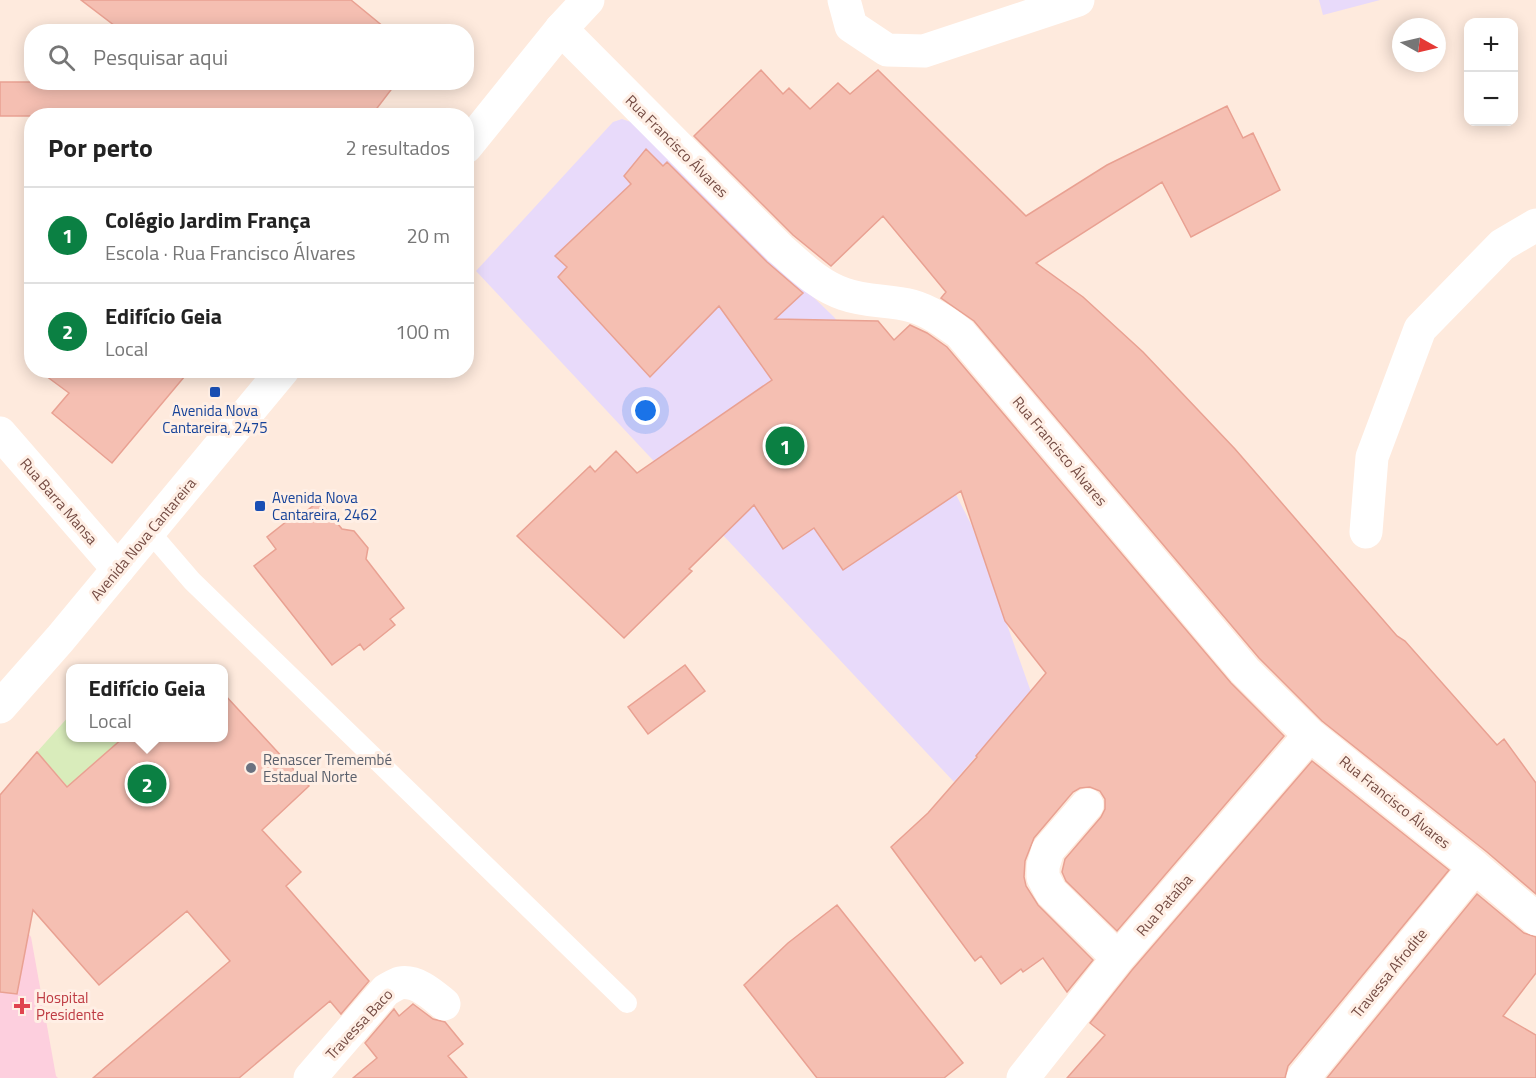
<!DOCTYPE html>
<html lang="pt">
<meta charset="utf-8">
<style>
body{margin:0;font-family:"Titillium Web",sans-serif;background:#f2f2f2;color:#222}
.controls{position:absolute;right:18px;top:18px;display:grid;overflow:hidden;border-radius:12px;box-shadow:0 3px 15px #0003}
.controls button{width:54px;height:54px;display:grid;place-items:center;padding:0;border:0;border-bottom:2px solid #e0e0e0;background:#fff;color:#222;font:30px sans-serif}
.compass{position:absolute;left:1392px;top:18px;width:54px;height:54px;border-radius:50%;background:#fff;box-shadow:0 3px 15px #0003;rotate:98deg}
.you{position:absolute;left:646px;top:411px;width:21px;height:21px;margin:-15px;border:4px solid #fff;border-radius:50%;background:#1a73e8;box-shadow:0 0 0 9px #1a73e833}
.badge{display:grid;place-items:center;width:39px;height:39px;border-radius:50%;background:#0b8043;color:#fff;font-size:20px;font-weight:700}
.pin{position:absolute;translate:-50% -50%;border:3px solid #fff;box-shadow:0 2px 6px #0006}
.popup{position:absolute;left:66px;top:664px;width:162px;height:78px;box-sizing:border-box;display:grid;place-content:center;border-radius:12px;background:#fff;filter:drop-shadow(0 2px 4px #0005);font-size:20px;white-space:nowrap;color:#767676}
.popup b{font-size:22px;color:#222}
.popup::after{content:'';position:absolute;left:50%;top:100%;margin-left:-12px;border:12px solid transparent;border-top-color:#fff}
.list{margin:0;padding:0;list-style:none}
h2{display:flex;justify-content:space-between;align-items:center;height:78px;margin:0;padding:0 24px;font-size:26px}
h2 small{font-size:20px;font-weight:400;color:#767676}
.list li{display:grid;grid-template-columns:39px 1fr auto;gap:18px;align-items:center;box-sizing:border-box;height:96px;padding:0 24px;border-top:2px solid #e0e0e0}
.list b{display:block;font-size:22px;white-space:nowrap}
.list p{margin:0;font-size:20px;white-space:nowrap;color:#767676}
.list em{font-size:20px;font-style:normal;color:#767676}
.icon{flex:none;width:33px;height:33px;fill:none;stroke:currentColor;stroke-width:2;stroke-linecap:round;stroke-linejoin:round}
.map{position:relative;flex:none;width:1536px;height:1078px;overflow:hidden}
.search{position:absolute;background:#fff;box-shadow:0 3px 15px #0003;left:24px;top:24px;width:450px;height:66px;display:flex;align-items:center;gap:15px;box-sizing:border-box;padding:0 21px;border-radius:24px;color:#767676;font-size:22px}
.panel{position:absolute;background:#fff;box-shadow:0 3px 15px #0003;left:24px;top:108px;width:450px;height:270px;border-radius:24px}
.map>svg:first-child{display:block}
</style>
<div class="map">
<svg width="1536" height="1078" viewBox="0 0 1536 1078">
<rect width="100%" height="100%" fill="#feeadd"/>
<!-- education -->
<path fill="#e8dafa" d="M1319,0H1380L1323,15Z
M622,119L631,122L834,317L924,432L972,526L1031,692L954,782L476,271L613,122Z"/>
<!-- medical -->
<path fill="#fdcfde" d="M0,893L31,937L56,1076L58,1078H0Z"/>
<!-- green -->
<path fill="#d9ecbb" d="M70,715V738H123L68,787L37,752Z"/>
<!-- building -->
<path fill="#f5bfb2" stroke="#e9a192" stroke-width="1.5" d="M81,0H351L390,32H123Z
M761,70L783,94L789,88L810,109L838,83L850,94L878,70L1026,216L1107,165L1227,106L1243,138L1253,133L1280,190L1191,237L1162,182L1036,263L1083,297L1143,352L1235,449L1397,636L1405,641L1497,745L1504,739L1536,783V894L1487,852L1322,721L1259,658L974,321L941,298L946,292L883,216L831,266L793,235L694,136Z
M0,82H397L371,116H0Z
M646,149L663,166L667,162L767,262L803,293L775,319L878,321L894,340L910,325L927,333L947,347L1231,683L1284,736L1117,931L1066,881L1062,872L1065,859L1101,817L1105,809V799L1100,791L1090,787L1080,788L1073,792L1034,838L1025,861L1024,877L1026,886L1038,905L1093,960L1067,992L1043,958L1023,972L1021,969L1001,984L981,956L975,961L891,847L928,813L977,757L976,756L1046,673L1005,621L961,491L843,570L814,528L783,549L754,505L689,569L692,571L624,638L517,536L590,466L595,472L616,451L637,473L772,380L719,306L650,377L558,277L567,267L555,256L631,184L624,176Z
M38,370H190L112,463L52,413L69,393Z
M319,501L342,529L354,531L368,548L366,559L404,608L390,619L395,625L364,650L360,644L332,665L254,566L276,549L267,537L296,514L299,517Z
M685,665L705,691L648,734L628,707Z
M224,694L309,786L262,830L301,872L286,886L369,981L341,1014L330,1001L239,1078H93L230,961L187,911L99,985L33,910L17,994L0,992V795L37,752L67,787L123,738H224Z
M1312,761L1449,870L1288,1066L1285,1078H1067L1105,1035L1090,1023L1132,970Z
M1477,894L1524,933L1536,937V973L1503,1016L1536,1035V1078H1327Z
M837,905L963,1063L944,1078H817L744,985L788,943Z
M413,1004L433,1019L445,1022L463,1044L448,1056L467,1078H353L377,1058L365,1043L394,1009L399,1016Z"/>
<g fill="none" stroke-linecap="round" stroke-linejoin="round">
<!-- service -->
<path stroke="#fff" stroke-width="20" d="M149,531L192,581L627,1003"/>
<!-- minor -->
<path stroke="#fff" stroke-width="33" d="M844,0L851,26L887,50L924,51L1078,0
M561,29L780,249C800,266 819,286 844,294C866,302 890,300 912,306C930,311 945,322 960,333L1245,671L1310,735L1475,867L1536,919
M0,433L118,569
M1366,532L1372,457L1420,329L1502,245L1536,225
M1087,805L1048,850L1043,866V877L1051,892L1118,958
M310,1078L386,990C390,988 396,984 400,983C417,980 433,995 444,1004
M1023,1078L1118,958L1310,735
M1303,1078L1475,867"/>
<!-- secondary -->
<path stroke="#fff" stroke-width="33" d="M466,147L561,29L588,0
M0,707L60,639L283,370"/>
</g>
<!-- markers -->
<g fill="#1a4fb4" stroke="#ffefe5" stroke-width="2">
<rect x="209" y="386" width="12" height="12" rx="3"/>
<rect x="254" y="500" width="12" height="12" rx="3"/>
</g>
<circle fill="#6b7280" stroke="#ffefe5" stroke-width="2" cx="251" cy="768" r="6"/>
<path fill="#e0444e" stroke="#ffefe5" stroke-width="2" d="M19 997h6v6h6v6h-6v6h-6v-6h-6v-6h6z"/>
<g text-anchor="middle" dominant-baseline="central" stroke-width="6" stroke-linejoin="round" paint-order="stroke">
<!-- street labels -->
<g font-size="15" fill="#754c44" stroke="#ffefe5">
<text transform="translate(677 146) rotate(45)">Rua Francisco Álvares</text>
<text transform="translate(1060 451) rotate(50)">Rua Francisco Álvares</text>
<text transform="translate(59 501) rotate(49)">Rua Barra Mansa</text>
<text transform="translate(143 539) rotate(-50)">Avenida Nova Cantareira</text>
<text transform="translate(1395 802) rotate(39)">Rua Francisco Álvares</text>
<text transform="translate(1164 905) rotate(-49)">Rua Pataíba</text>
<text transform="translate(1389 973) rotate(-51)">Travessa Afrodite</text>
<text transform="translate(359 1024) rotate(-47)">Travessa Baco</text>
</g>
<!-- transit labels -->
<g font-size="15" fill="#164399" stroke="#ffefe5">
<text x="215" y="410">Avenida Nova<tspan x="215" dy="17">Cantareira, 2475</tspan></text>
<text x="272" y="497" text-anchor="start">Avenida Nova<tspan x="272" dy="17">Cantareira, 2462</tspan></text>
</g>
<!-- worship labels -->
<g font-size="15" fill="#5b616d" stroke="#ffefe5" text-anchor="start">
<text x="263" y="759">Renascer Tremembé<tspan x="263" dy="17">Estadual Norte</tspan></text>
</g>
<!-- health labels -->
<g font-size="15" fill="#be3a42" stroke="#ffefe5" text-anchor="start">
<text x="36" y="997">Hospital<tspan x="36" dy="17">Presidente</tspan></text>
</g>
</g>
</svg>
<div class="controls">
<button>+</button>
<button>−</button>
</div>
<svg class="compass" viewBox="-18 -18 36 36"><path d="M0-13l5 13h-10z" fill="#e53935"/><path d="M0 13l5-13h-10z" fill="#767676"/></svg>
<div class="you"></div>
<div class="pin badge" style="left:785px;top:446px">1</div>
<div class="pin badge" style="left:147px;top:784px">2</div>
<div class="popup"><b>Edifício Geia</b>Local</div>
<div class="search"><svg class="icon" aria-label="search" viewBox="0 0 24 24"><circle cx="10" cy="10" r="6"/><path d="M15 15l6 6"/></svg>Pesquisar aqui</div>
<section class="panel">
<h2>Por perto<small>2 resultados</small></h2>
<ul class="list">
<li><span class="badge">1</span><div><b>Colégio Jardim França</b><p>Escola · Rua Francisco Álvares</p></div><em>20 m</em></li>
<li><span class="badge">2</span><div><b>Edifício Geia</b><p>Local</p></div><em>100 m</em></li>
</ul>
</section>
</div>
